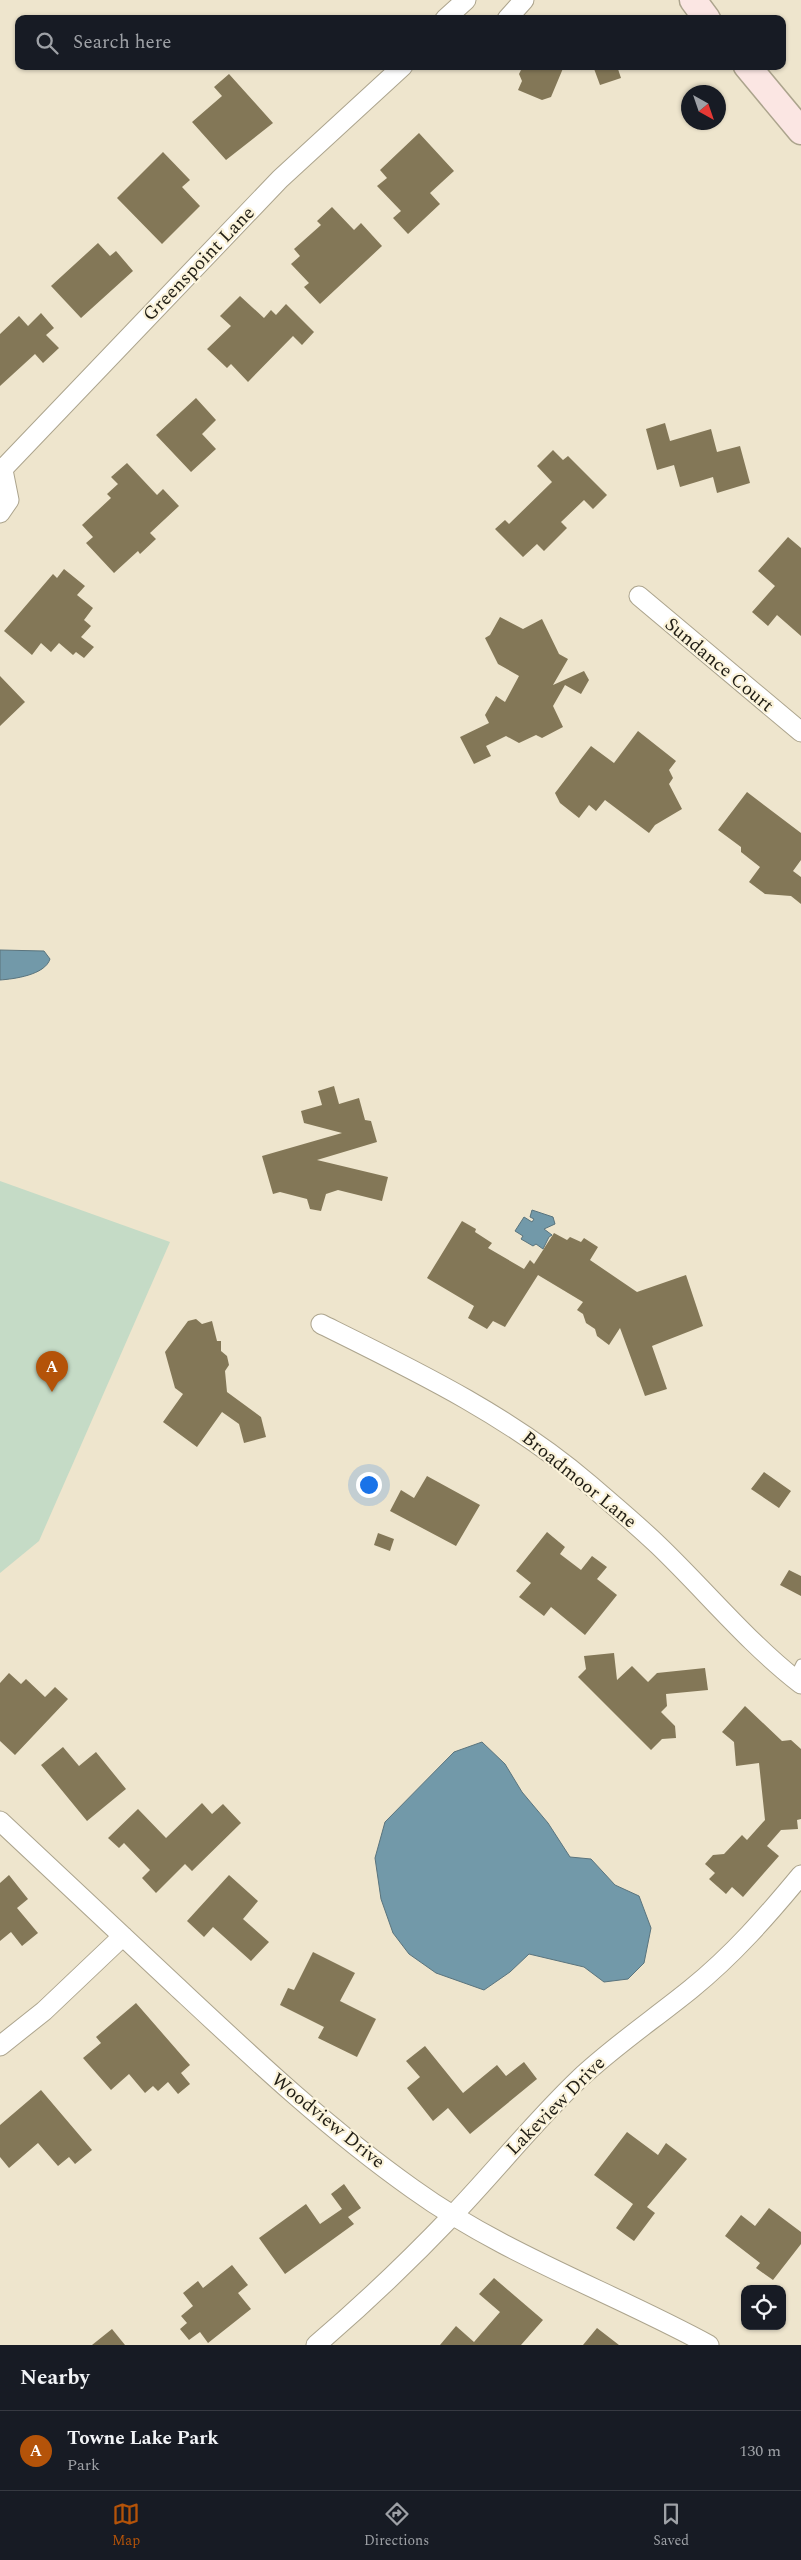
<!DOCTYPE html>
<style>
body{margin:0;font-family:Spectral,serif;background:#20242c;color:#f1f3f6}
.controls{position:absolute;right:15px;bottom:15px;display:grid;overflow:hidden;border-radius:10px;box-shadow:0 1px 4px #0004}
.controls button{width:45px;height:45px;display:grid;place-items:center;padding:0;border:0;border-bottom:1px solid #363941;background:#171b24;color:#f1f3f6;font:25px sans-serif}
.compass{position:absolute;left:681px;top:85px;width:45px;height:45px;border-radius:50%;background:#171b24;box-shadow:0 1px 4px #0004;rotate:140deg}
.you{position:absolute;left:368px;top:1484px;width:18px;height:18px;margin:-12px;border:4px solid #fff;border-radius:50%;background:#1a73e8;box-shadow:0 0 0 8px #1a73e833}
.badge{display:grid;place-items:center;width:32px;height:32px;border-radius:50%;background:#b45309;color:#fff;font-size:16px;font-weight:700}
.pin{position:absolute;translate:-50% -41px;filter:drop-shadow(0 1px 2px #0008)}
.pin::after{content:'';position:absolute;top:26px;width:18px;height:15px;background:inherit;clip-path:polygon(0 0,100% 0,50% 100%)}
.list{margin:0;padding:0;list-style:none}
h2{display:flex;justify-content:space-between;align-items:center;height:65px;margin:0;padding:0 20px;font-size:21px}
h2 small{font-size:16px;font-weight:400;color:#9ea1a6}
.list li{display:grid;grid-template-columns:32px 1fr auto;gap:15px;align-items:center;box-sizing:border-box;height:80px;padding:0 20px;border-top:1px solid #363941}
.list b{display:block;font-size:19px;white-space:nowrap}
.list p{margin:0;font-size:16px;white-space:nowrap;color:#9ea1a6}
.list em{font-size:16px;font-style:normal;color:#9ea1a6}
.icon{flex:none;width:28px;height:28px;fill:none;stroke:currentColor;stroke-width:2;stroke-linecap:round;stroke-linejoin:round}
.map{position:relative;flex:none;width:801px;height:2345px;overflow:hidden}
.search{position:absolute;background:#171b24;box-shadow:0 1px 4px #0004;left:15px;right:15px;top:15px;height:55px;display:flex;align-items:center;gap:12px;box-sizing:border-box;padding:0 18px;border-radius:10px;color:#9ea1a6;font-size:19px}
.sheet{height:145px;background:#171b24}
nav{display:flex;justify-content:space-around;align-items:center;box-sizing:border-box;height:70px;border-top:1px solid #363941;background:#171b24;font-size:14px;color:#9ea1a6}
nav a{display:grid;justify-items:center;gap:2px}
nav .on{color:#b45309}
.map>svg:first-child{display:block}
</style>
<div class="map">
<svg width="801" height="2345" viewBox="0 0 801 2345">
<rect width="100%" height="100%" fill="#eee5cd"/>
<!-- green -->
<path fill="#c5dbc6" d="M0,1181L170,1242L39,1541L0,1573Z"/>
<!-- water -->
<path fill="#7299a9" stroke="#5a747d" d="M0,950L44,951L50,959C45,975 14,979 0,980Z
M532,1210L553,1217L555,1224L544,1229L552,1235L549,1237L543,1249L536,1244L533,1246L521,1239L523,1236L515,1231L524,1217L532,1222L534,1219L530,1217Z
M482,1742L505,1764L522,1792L548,1823L570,1857L591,1859L615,1885L639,1896L651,1928L644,1963L628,1979L604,1982L584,1967L529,1954L510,1972L484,1990L436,1973L409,1954L393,1933L381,1899L375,1858L385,1822L454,1752Z"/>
<!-- building -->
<path fill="#837757" d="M523,66H564L551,97L542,100L518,90L522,81L519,74Z
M593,66H617L621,78L600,85Z
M229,74L273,123L226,160L192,122L222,96L214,87Z
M419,133L454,171L430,193L440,204L408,234L393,218L401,211L377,186L387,178L380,170Z
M163,152L190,180L182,187L200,206L162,244L117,198Z
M332,207L354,230L361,223L382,246L320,304L304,287L309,283L291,264L300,256L294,249L321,225L317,221Z
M98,243L110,256L116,251L133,271L81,318L51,286Z
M240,296L264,318L271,310L276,315L286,304L314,332L302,345L293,336L248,382L231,364L227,368L207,349L231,326L220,316Z
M41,313L54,328L46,335L59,348L43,363L35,354L0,386V334L19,316L28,326Z
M196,398L216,420L202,434L216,449L191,472L156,435Z
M665,423L670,441L711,429L717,452L740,446L750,483L717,493L713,477L680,487L674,465L657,470L646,429Z
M553,450L563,460L568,456L607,495L593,509L584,500L561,522L567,528L544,551L537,544L523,557L495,529L505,520L509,524L552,482L537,466Z
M127,463L157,495L163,489L179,506L150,533L156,539L140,554L138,551L114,573L86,543L93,537L82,525L111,498L107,494L118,484L111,477Z
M788,537L801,548V636L777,615L768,626L752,612L775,586L758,571Z
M64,569L85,586L77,595L93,608L84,620L91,626L81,637L94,647L84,658L76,652L73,655L59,643L51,652L41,643L32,655L4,631L53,574L57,578Z
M500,617L523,629L542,619L559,654L568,659L553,685L584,671L589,680L581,694L565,685L553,706L563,727L542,738L536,735L519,743L506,736L486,746L491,756L474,764L460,737L489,723L485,715L496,696L505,702L519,676L498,664L485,638L490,635Z
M0,676L25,702L0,726Z
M638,731L676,761L669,770L673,778L669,784L682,809L655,825L649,833L605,800L596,811L589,805L579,818L560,803L555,793L591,746L614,763Z
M747,792L801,833V860L793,871L801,877V904L791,896L765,894L749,882L760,867L741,852V847L718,830Z
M334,1086L339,1104L359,1098L365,1120L371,1121L377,1142L317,1160L388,1177L382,1201L338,1190L326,1194L321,1211L310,1209L307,1199L280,1192L273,1194L262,1156L342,1133L304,1123L301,1111L322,1105L318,1091Z
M462,1221L476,1229L475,1232L492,1243L488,1248L524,1269L530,1260L534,1264L554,1233L567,1240L570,1237L581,1242L584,1238L598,1247L590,1260L637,1292L686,1275L703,1326L652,1346L667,1389L645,1396L620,1328L609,1345L597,1336L595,1329L586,1323L583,1314L577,1310L583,1302L538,1275L505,1327L493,1321L487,1329L468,1318L474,1306L427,1278Z
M196,1319L202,1324L212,1321L217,1341H221V1351L227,1356L229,1365L225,1371L227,1392L261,1417L266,1437L244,1443L239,1424L222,1412L197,1447L163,1422L183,1394L175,1388L165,1352L188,1321Z
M764,1472L791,1491L779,1508L751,1489Z
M427,1476L480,1505L456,1546L390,1511L401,1490L414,1498Z
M547,1532L565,1547L560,1554L581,1570L592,1556L607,1567L597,1579L617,1595L585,1635L551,1607L544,1616L519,1597L531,1583L516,1571Z
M378,1533L394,1539L390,1551L374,1545Z
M789,1570L801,1576V1596L780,1585Z
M614,1653L617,1680L632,1666L648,1682L657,1673L705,1668L708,1690L666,1694L667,1706L661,1712L675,1726L676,1738L662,1739L651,1750L578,1677L586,1669L584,1656Z
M9,1673L21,1684L26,1679L45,1697L55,1687L68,1699L15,1755L0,1741V1683Z
M745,1706L782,1741L791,1740L801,1749V1819L797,1820L798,1829L781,1830L767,1846L779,1856L743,1897L732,1887L726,1894L709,1879L715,1873L705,1864L713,1855L724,1854L742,1835L747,1840L765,1820L759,1763L736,1766L734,1742L722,1732Z
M63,1747L79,1766L96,1752L126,1789L87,1821L41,1765Z
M202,1803L212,1814L223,1804L241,1823L192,1871L185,1864L156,1893L142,1878L150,1870L124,1843L119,1848L108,1838L138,1809L166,1838Z
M9,1875L28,1899L17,1908L38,1933L22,1946L11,1932L0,1941V1883Z
M229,1875L258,1901L243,1919L269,1942L251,1961L213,1927L204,1937L187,1921Z
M313,1952L355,1973L340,2001L376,2019L357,2057L318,2038L324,2027L280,2005L288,1988L294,1990Z
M136,2003L190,2065L181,2073L190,2084L178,2094L168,2082L158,2091L153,2086L145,2093L129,2074L111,2090L83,2058L101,2043L96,2037Z
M425,2046L463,2093L497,2065L506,2076L524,2062L537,2079L470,2134L448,2108L433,2121L407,2088L420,2077L406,2061Z
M41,2090L92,2150L75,2164L69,2157L58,2166L38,2143L9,2168L0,2157V2125Z
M627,2132L658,2155L666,2143L687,2159L647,2207L655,2213L634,2241L616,2228L633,2204L594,2175Z
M344,2184L361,2208L348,2217L354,2224L285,2274L259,2238L306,2204L320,2224L342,2209L331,2194Z
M769,2208L801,2232V2244L773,2280L756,2268L760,2263L725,2236L741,2215L755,2226Z
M232,2265L248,2285L238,2293L251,2309L208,2343L200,2332L189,2340L180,2329L187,2323L181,2316L193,2306L183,2293L198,2281L203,2288Z
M494,2278L543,2320L521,2345H440L456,2326L474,2342L500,2312L479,2294Z
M597,2328L619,2345H583Z
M112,2329L125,2345H92Z"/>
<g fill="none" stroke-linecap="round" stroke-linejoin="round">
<defs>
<path id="lane" d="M794,1678L801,1664"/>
<path id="street" d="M445,19L466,0
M507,19L524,0
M0,472L280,179L403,66
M0,513L9,500L3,470
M639,596L801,732
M321,1324C414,1370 510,1416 590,1485C612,1504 636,1524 658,1545C706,1591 748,1643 801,1684
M0,1821C59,1876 118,1931 176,1986C252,2057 328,2129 413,2189C503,2254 612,2292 709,2345
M0,2046L44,2011L123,1936
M316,2345C364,2304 410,2260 453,2215C496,2170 534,2122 579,2079C614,2046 654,2019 691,1989C733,1955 767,1916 801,1875"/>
<path id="secondary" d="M693,0L707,19
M747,66L801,131"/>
</defs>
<!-- lane casing -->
<use href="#lane" stroke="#aca48d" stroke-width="11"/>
<!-- street casing -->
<use href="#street" stroke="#aca48d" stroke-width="21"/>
<!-- secondary casing -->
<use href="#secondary" stroke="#aca48d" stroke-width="29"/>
<!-- lane -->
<use href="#lane" stroke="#fff" stroke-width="9"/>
<!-- street -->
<use href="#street" stroke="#fff" stroke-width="19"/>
<!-- secondary -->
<use href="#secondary" stroke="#fbe6e3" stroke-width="26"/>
</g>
<g text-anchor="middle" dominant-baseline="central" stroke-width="4.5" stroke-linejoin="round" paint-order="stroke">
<!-- street labels -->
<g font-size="19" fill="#211e15" stroke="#fbf3da">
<text transform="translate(199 264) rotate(-46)">Greenspoint Lane</text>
<text transform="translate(719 665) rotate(40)">Sundance Court</text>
<text transform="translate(579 1480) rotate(39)">Broadmoor Lane</text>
<text transform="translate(556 2106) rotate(-45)">Lakeview Drive</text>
<text transform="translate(328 2121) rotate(39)">Woodview Drive</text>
</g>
</g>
</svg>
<div class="controls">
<button><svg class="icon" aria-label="locate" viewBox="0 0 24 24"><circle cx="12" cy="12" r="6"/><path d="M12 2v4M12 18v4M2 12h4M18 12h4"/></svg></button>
</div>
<svg class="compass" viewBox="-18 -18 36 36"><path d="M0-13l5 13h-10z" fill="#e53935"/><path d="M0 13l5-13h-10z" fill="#9ea1a6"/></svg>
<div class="you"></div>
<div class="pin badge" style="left:52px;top:1392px">A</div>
<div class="search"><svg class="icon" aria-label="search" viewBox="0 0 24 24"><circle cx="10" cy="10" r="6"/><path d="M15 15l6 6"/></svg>Search here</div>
</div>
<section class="sheet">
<h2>Nearby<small></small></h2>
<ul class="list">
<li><span class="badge">A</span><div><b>Towne Lake Park</b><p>Park</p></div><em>130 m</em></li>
</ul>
</section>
<nav>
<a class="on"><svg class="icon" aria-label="map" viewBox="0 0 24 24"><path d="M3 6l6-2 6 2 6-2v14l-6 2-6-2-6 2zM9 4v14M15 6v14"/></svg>Map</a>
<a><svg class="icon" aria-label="directions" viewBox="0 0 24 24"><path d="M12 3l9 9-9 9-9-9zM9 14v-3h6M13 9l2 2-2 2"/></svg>Directions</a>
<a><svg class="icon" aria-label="saved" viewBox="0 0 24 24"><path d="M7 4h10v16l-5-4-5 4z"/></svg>Saved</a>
</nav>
